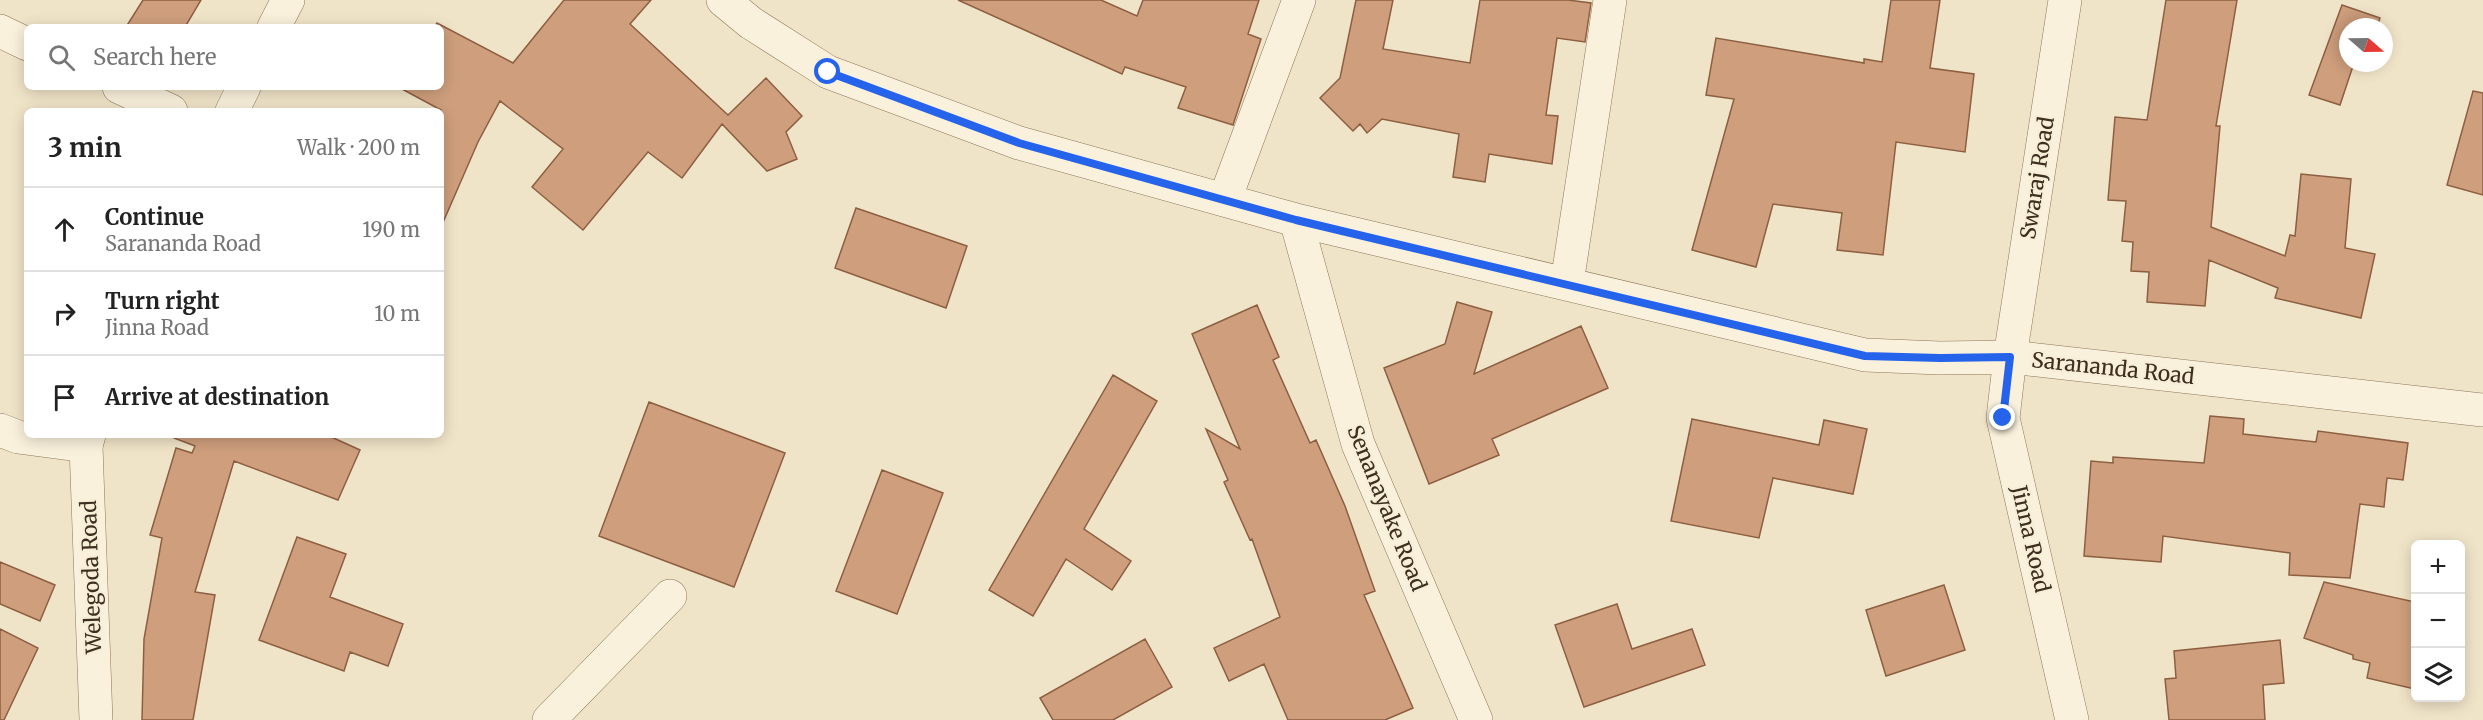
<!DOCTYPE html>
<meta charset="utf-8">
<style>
body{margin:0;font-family:Merriweather,serif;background:#f2f2f2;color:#222}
.controls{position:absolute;right:18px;bottom:18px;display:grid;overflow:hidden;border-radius:9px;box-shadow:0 3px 15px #0003}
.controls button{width:54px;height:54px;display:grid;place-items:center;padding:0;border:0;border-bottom:2px solid #e0e0e0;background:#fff;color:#222;font:30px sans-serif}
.compass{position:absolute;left:2339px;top:18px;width:54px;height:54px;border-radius:50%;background:#fff;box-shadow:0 3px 15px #0003;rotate:110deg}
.stop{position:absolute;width:18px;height:18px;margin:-14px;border:4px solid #2563eb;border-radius:50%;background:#fff}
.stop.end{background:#2563eb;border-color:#fff;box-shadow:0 2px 6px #0008}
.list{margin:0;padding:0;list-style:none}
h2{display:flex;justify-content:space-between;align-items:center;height:78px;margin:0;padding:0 24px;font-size:26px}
h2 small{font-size:20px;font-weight:400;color:#767676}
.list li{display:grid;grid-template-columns:39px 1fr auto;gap:18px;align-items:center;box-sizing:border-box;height:84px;padding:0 24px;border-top:2px solid #e0e0e0}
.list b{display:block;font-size:22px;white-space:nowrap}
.list p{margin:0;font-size:20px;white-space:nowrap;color:#767676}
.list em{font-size:20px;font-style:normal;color:#767676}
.icon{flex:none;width:33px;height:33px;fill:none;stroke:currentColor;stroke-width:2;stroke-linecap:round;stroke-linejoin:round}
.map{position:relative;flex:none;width:2483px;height:720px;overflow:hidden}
.search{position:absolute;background:#fff;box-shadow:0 3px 15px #0003;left:24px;top:24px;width:420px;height:66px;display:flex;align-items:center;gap:15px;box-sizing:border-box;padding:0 21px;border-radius:9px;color:#767676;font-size:22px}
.panel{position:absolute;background:#fff;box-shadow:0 3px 15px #0003;left:24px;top:108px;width:420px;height:330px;border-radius:9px}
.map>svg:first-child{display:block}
</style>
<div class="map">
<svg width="2483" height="720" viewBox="0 0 2483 720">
<rect width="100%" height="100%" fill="#f0e4c8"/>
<!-- building -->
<path fill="#cf9f7d" stroke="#8d5f41" stroke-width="1.5" d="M143,0H201L185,27H126Z
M564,0H651L630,24L728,115L766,78L802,116L786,132L797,159L767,171L722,124L682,178L648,152L583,230L532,187L563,149L500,101L478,142L441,227V110L402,89L441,87V27H434L437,23L513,63Z
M958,0H1101L1137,16L1143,0H1259L1248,34L1261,39L1233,125L1178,108L1186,87L1125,67L1122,74Z
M1356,0H1393L1383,49L1470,63L1480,0H1568L1591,3L1585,42L1557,38L1546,115L1558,116L1552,164L1489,154L1485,182L1453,177L1459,134L1382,119L1367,133L1360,124L1353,131L1320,98L1340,78Z
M1891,0H1940L1930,68L1974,74L1965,152L1896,142L1883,255L1837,250L1842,213L1773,204L1756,267L1692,250L1734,99L1706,95L1716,38L1864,63V59L1882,62Z
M2166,0H2237L2216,126H2220L2211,227L2285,256L2290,235L2295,236L2301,174L2351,179L2345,248L2375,254L2361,318L2275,298L2278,288L2209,260L2205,306L2147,302L2149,272L2131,271L2133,242L2122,241L2126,201L2108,200L2115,117L2147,120Z
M2342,5L2380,18L2377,27H2348V63H2354L2340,105L2309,95Z
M2473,91L2483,93V195L2447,185Z
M856,208L967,246L946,308L835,268Z
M1457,302L1492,312L1474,374L1581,326L1608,388L1492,439L1499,455L1429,484L1384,368L1445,344Z
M1257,305L1279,357L1273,360L1310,443L1316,440L1345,506L1375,591L1364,595L1413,708L1385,720H1288L1264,664L1229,681L1214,648L1280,617L1252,539L1250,540L1224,482L1228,480L1206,429L1240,449L1192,334Z
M1113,375L1157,401L1084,529L1131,561L1112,590L1066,559L1033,616L989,590Z
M649,402L785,453L734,587L599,536Z
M2210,416L2244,419L2243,434L2316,442L2318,431L2408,443L2403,480L2387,478L2384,507L2360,504L2350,578L2289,575L2290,553L2163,536L2161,562L2084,556L2091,461L2113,463V457L2204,463Z
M1692,419L1819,445L1824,420L1867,429L1853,494L1773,478L1759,538L1671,521Z
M174,435H327L360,450L338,500L234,461L195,592L215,595L193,720H142L144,639L162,538L150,535L176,448L192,453L195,446L174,438Z
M882,470L943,493L897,614L836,591Z
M297,537L346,554L330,597L403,624L388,666L350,652L344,671L259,640Z
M0,562L55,585L40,621L0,604Z
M2324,582L2415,602V689L2367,678L2370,663L2353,659V655L2304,638Z
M1944,585L1965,650L1886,676L1866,610Z
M1617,604L1632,649L1692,629L1705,665L1584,707L1555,625Z
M0,629L38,648L4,720H0Z
M1145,639L1172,687L1113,720H1053L1040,698Z
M2280,640L2284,683L2263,685L2265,720H2169L2165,679L2176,678L2174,651Z"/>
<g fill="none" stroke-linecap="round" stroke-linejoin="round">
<defs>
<path id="minor" d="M723,0L751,23L828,72L1019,143L1296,220L1865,355L1940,358L2010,357L2483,410
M2065,0L2010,357L2003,418L2072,720
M0,31L27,44
M119,87L171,111
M1225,199L1299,0
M1296,220L1358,444L1476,720
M1567,283L1610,0
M0,430L18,437L86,446
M549,720L670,596"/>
<path id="tertiary" d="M274,27L288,0
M232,111L244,87
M89,435L86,446L96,720"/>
</defs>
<!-- minor casing -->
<use href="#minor" stroke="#8d765c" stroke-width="34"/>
<!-- tertiary casing -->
<use href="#tertiary" stroke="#8d765c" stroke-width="34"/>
<!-- minor -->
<use href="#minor" stroke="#faf1dc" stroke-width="33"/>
<!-- tertiary -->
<use href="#tertiary" stroke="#faf1dc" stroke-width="33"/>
</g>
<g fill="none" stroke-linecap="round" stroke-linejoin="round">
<!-- route -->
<path stroke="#2563eb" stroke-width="8" d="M828,72L1019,143L1296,220L1865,356L1940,358L2010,357L2003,418"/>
</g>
<g text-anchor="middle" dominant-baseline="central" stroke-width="4.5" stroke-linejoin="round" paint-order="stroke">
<!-- street labels -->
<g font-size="21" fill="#3d2e20" stroke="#f7eed8">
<text transform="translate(2037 178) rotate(-81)">Swaraj Road</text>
<text transform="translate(2113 368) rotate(6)">Sarananda Road</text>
<text transform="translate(1387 508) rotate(68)">Senanayake Road</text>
<text transform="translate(2031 539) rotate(77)">Jinna Road</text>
<text transform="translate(91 577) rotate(-92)">Welegoda Road</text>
</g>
</g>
</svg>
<div class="controls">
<button>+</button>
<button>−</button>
<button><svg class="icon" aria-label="layers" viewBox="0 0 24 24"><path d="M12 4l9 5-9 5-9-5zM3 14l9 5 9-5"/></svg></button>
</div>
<svg class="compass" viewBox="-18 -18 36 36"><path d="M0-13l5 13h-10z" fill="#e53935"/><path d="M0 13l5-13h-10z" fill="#767676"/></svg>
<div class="stop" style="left:828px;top:72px"></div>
<div class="stop end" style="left:2003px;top:418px"></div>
<div class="search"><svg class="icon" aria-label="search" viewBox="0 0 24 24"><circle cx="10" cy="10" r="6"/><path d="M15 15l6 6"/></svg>Search here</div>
<section class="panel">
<h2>3 min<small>Walk · 200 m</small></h2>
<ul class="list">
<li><svg class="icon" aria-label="ahead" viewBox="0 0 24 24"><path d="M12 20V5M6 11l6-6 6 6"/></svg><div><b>Continue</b><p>Sarananda Road</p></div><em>190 m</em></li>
<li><svg class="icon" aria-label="right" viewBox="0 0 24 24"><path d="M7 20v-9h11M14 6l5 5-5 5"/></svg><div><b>Turn right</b><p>Jinna Road</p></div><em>10 m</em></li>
<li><svg class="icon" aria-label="arrive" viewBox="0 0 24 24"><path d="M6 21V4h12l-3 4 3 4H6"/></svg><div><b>Arrive at destination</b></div></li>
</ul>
</section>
</div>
